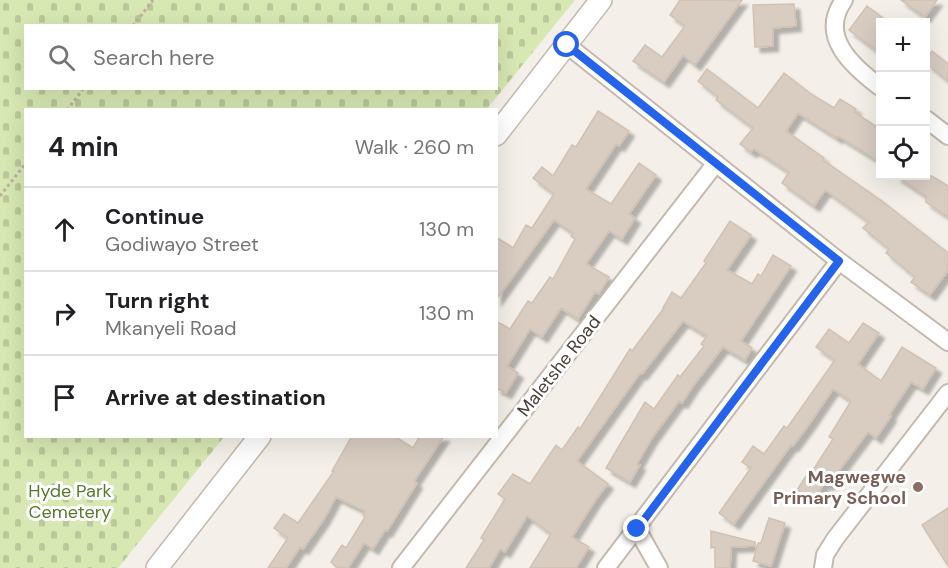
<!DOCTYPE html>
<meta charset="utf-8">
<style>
body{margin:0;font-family:"DM Sans",sans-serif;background:#f2f2f2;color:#202124}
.controls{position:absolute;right:18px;top:18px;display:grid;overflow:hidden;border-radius:0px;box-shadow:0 6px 24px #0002}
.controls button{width:54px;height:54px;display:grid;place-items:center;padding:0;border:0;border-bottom:2px solid #e0e0e0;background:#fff;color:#202124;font:30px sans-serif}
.stop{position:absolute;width:18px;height:18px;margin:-14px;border:4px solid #2563eb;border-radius:50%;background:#fff}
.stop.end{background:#2563eb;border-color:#fff;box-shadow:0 2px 6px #0008}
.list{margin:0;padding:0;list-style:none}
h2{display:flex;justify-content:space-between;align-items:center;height:78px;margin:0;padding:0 24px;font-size:26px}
h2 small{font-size:20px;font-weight:400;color:#757577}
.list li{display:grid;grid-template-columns:39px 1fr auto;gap:18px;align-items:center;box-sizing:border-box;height:84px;padding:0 24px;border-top:2px solid #e0e0e0}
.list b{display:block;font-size:22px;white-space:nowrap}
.list p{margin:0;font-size:20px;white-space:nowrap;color:#757577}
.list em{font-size:20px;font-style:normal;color:#757577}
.icon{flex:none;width:33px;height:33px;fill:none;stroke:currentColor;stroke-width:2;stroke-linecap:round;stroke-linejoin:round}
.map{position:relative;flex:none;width:948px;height:568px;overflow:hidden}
.search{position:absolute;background:#fff;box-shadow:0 6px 24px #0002;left:24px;top:24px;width:474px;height:66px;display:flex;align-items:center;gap:15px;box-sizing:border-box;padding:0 21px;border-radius:0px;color:#757577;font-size:22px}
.panel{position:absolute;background:#fff;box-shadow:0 6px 24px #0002;left:24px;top:108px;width:474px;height:330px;border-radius:0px}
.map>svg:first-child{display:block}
</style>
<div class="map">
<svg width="948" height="568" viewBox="0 0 948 568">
<defs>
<pattern id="cemetery-stones" width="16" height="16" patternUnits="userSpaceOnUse" patternTransform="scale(1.5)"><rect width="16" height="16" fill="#d7e8b3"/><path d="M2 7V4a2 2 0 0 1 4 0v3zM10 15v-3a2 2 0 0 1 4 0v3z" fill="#bac89b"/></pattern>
<filter id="shadow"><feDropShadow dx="5.5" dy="5.5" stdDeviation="1.5" flood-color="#0004"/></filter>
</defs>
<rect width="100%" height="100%" fill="#f4f0e9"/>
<!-- cemetery -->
<path fill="url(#cemetery-stones)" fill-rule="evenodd" d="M0,0H575L487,109L26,110V436L224,437L118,568H0ZM26,26H496V88H26Z"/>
<!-- building -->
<path fill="#d9cdc2" stroke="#d1c1b2" stroke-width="1.5" filter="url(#shadow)" d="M680,0H742L695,65L683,55L664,82L633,61L645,45L662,57L685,26L670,15Z
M901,0H937L925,17Z
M794,4L796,26L773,28V46L755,47L753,5Z
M867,6L887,21L880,22V53L849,30Z
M932,51L948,64V81L926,63V60Z
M707,69L758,108L784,73L811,94L834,108L840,99L856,109L854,112L880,129V162L838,136L837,138L798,113L786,131L824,158L823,160L882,201L948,253V270L930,295L911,282L915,277L886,253L889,249L863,228L869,222L825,190L814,206L782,183L789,172L754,149L751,152L740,144L753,128L716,100L718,97L698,81Z
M598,111L629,131L619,146L616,144L586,189L611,204L639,163L656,175L629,214L635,218L622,239L609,231L586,264L609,277L599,294L595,292L578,319L561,308L542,337L530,329L507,366L518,373L506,393L496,388V321L510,329L528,301L532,303L550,277L553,279L575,239L571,236L573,233L554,220L496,300V237L513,248L526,225L532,228L554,194L533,178L542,167L553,176L572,145L576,147Z
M896,176H932L948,186V217L926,202V196Z
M730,221L751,235L727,270L752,284L758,274L761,276L773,255L791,266L741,341L752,348L745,360L723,347L693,386L682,403L679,401L652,438L637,464L640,465L630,482L606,468L645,402L654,409L678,375L680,377L704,346L701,344L707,336L683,321L642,374L640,373L577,461L608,484L596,499L572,537L589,547L576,568H530L551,534L527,516L505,552L500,549L489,568H466L484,540L481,538L505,499L498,494L513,474L530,484L556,445L562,450L578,427L580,429L630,349L632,351L664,308H663L672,292L681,298L706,263L704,261Z
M863,323L879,333L858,364L881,381L902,347L936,368L923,389L911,382L889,415L891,416L876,438L868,432L828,485L824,483L814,500L797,490L806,476L808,478L833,439L829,437L851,401L833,389L810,423L793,446L791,445L734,524L719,513L751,468L742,462L753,446L764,454L784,426L787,428L835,360L816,347L829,329L849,343Z
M352,436H394L413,448L420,436H444L414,481L417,483L387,531L385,530L373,549L364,543L348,568H337L331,562L342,545L346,548L365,517L363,515L365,511L336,497L324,519L303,549L300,547L286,568H268L288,538L274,528L284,514L298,523L334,471H332Z
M948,508V566L922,525Z
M769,518L785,523L771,566L753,561L758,543H761Z
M711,531L755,542V546L731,547L730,568H715V547L711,548Z"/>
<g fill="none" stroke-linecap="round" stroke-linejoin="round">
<defs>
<path id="minor" d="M844,0C818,36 852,66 880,87
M567,45L839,261L948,342
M926,119L948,136
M637,529L659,568
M401,568L716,163
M606,568L839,261
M823,568L825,555L835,539L948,393"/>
<path id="tertiary" d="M496,135L601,0
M157,568L260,436"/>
</defs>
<!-- minor casing -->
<use href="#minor" stroke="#c3b9af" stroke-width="20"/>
<!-- tertiary casing -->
<use href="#tertiary" stroke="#c3b9af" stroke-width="24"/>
<!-- path -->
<path stroke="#c1b09d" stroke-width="3" stroke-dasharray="3 3" stroke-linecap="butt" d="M133,26L153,0
M67,110L84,88
M0,196L26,163"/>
<!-- minor -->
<use href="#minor" stroke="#fff" stroke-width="16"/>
<!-- tertiary -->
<use href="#tertiary" stroke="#fff" stroke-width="21"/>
</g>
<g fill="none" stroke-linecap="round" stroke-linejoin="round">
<!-- route -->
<path stroke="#2563eb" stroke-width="8" d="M567,45L839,261L637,529"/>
</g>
<!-- markers -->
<circle fill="#8d6e63" stroke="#fff" stroke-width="2" cx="918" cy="487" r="6"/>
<g text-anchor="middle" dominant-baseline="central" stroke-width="6" stroke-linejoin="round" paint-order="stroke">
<!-- street labels -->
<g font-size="18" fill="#483f38" stroke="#fff">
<text transform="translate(559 366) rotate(-52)">Maletshe Road</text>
</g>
<!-- education labels -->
<g font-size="18" font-weight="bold" fill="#785e54" stroke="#fff" text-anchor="end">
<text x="906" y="477">Magwegwe<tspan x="906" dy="21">Primary School</tspan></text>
</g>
<!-- park labels -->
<g font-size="18" fill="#547a2b" stroke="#fff">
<text x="70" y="491">Hyde Park<tspan x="70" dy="21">Cemetery</tspan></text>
</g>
</g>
</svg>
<div class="controls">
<button>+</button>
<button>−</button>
<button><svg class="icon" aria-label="locate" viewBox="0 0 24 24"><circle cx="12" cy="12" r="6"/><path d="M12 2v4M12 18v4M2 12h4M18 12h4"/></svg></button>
</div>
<div class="stop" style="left:567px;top:45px"></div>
<div class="stop end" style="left:637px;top:529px"></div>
<div class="search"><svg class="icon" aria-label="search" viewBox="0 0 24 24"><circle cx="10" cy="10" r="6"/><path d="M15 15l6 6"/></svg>Search here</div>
<section class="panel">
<h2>4 min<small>Walk · 260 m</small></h2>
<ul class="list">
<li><svg class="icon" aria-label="ahead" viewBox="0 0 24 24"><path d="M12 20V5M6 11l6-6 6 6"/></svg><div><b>Continue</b><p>Godiwayo Street</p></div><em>130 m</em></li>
<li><svg class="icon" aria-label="right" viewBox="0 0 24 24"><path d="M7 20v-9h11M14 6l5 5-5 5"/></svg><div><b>Turn right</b><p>Mkanyeli Road</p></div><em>130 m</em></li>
<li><svg class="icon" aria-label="arrive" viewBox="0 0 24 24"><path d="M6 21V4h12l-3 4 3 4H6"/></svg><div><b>Arrive at destination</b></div></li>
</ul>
</section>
</div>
